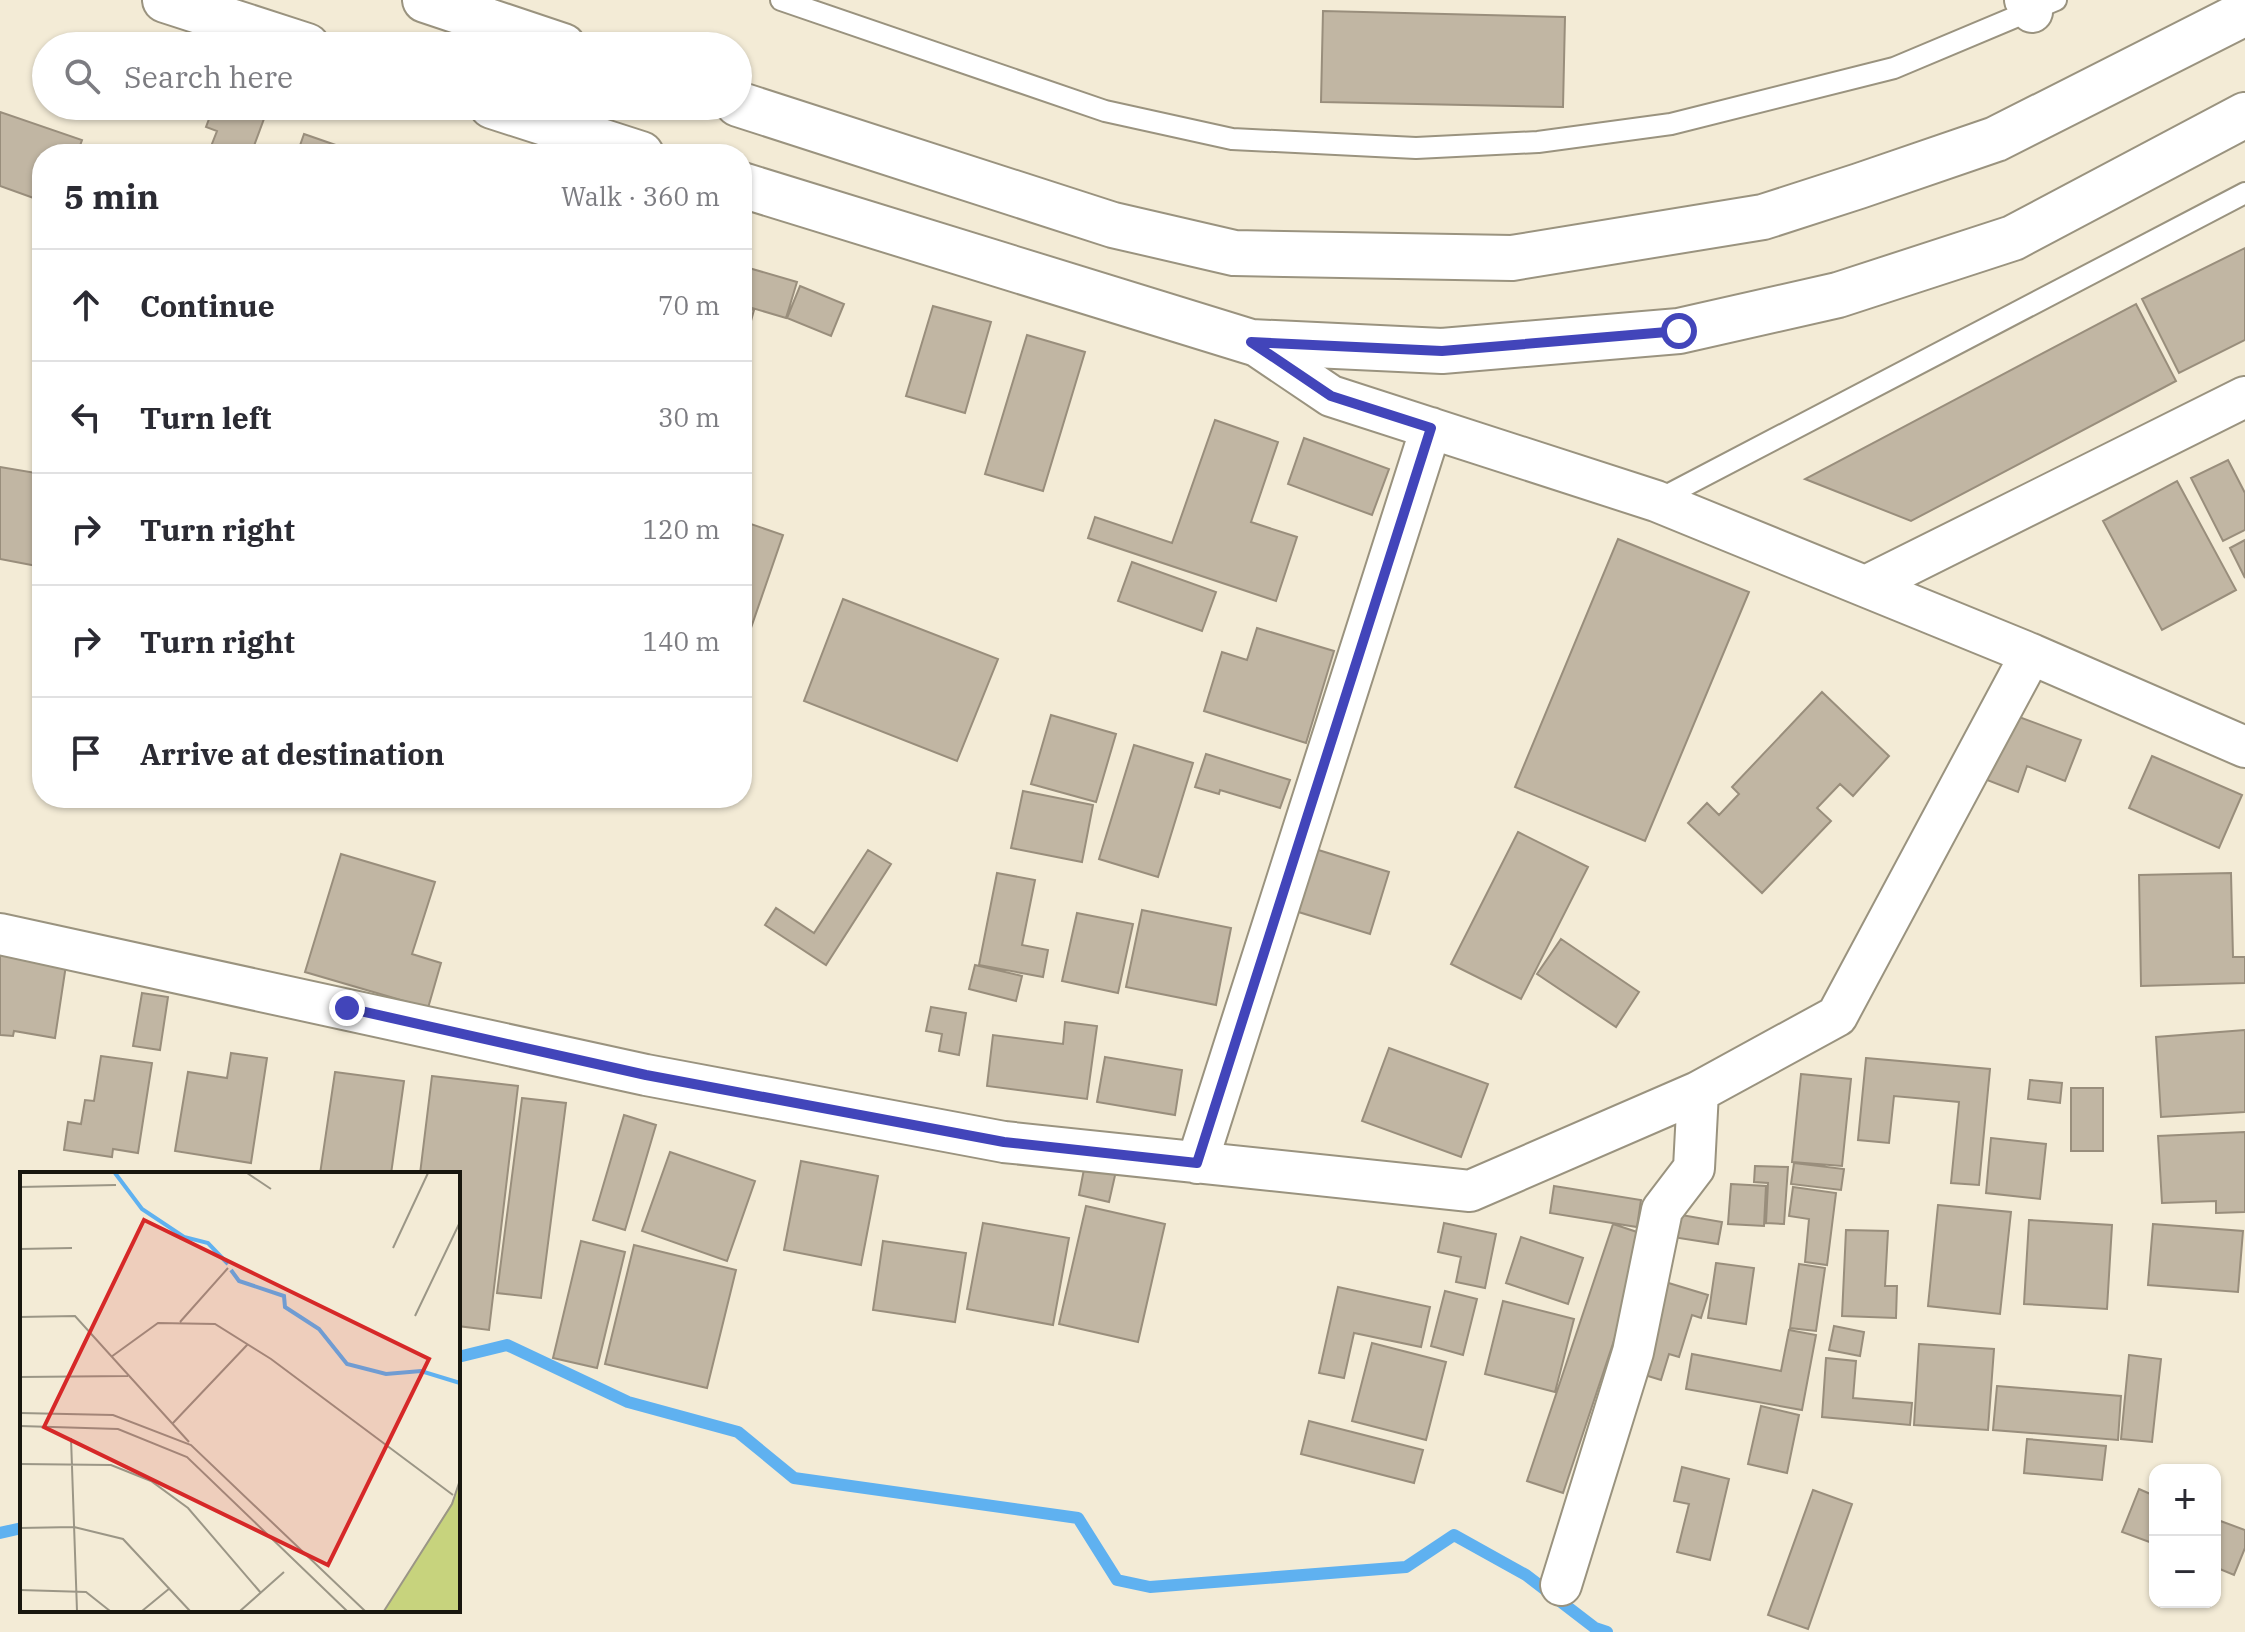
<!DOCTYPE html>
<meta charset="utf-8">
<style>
body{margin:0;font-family:"IBM Plex Serif",serif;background:#f7f7f7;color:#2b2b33}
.controls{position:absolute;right:24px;bottom:24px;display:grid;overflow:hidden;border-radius:16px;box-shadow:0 2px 6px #0004}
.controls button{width:72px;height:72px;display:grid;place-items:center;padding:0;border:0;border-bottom:2px solid #e1e1e2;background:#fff;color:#2b2b33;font:40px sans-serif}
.stop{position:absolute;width:24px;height:24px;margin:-18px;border:6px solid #4245ba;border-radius:50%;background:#fff}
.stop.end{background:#4245ba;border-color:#fff;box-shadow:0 2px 8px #0008}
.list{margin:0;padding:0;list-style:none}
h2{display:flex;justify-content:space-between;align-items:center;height:104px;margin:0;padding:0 32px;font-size:34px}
h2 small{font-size:26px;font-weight:400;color:#7c7c81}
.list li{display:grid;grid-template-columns:52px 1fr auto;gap:24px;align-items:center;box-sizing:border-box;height:112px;padding:0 32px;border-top:2px solid #e1e1e2}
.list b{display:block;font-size:30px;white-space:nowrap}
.list em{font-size:26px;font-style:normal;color:#7c7c81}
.icon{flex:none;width:44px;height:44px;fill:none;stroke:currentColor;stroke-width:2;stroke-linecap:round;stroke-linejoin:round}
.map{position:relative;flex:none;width:2245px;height:1632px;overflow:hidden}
.search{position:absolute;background:#fff;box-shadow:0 2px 6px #0004;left:32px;top:32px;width:720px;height:88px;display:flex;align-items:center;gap:20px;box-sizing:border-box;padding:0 28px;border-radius:44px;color:#7c7c81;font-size:30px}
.panel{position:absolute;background:#fff;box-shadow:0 2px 6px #0004;left:32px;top:144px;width:720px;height:664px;border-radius:32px}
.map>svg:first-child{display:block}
</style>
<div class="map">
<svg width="2245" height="1632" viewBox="0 0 2245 1632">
<rect width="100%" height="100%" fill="#f3ebd6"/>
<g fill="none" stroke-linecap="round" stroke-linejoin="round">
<!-- stream -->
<path stroke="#5fb1f0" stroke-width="12" d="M458,1357L507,1345L628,1402L738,1432L794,1478L1078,1518L1117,1580L1150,1587L1406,1567L1454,1535L1526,1575L1595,1628L1607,1632
M0,1533L22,1528"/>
</g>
<!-- building -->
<path fill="#c1b6a3" stroke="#998e7c" stroke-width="2" d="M1323,11L1565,17L1563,107L1321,102Z
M214,106H237L265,116L251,154H208L217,131L206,127Z
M0,112L82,140L77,154H42V201L0,186Z
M304,134L350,150L349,154H297Z
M2245,248V340L2179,373L2142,299Z
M742,266L797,282L786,318L742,305Z
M800,286L844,304L831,336L787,318Z
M2136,304L2176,381L1911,521L1805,479Z
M933,306L991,322L965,413L906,396Z
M742,307L754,310L742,354Z
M1027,335L1085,352L1043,491L985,474Z
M1215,420L1278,442L1251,522L1297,537L1276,601L1088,538L1095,517L1172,543Z
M1304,438L1389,469L1372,515L1288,484Z
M2228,460L2245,493V530L2223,541L2191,478Z
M0,467L42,474V567L0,559Z
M2177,481L2236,590L2162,630L2103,521Z
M742,521L783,535L742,654Z
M1618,539L1749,592L1645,841L1515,787Z
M2245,540V578L2230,548Z
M1132,562L1216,592L1202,631L1118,601Z
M843,599L998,659L957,761L804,701Z
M1257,628L1334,651L1306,743L1204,711L1222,652L1247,660Z
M1822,692L1889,756L1853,796L1840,784L1817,808L1831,821L1762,893L1688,823L1707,803L1719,815L1739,794L1732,787Z
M2011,714L2081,740L2065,781L2027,766L2018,792L1987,780Z
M1051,715L1116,734L1096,802L1031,784Z
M1134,745L1193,763L1158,877L1099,859Z
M1206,754L1290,780L1280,808L1220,790L1219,794L1195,787Z
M2152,756L2242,795L2219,848L2129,808Z
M1023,791L1093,805L1082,862L1011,848Z
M1518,832L1588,867L1521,999L1451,964Z
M1312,848L1389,872L1370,934L1292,910Z
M868,850L891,864L826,965L765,925L776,908L814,933Z
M341,854L435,882L412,954L441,963L428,1008L305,972Z
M997,873L1035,880L1022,945L1048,950L1043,977L979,965Z
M2231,873L2233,957H2245V983L2141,986L2139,875Z
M1142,910L1231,928L1216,1005L1126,987Z
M1077,913L1133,924L1118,993L1062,981Z
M1561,939L1639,992L1616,1027L1537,974Z
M0,955L66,965L55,1038L14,1031L13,1036L0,1035Z
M975,965L1022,976L1016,1001L969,989Z
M142,993L168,997L160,1050L133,1046Z
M931,1007L966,1013L959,1055L939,1051L942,1034L926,1031Z
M1065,1022L1097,1026L1087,1099L987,1086L993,1035L1063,1044Z
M2245,1030V1112L2161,1117L2156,1037Z
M1389,1048L1488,1084L1461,1157L1362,1121Z
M231,1053L267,1058L251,1163L175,1151L188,1072L227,1078Z
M101,1056L152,1063L138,1153L113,1149L112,1157L64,1150L68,1122L81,1124L85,1100L94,1101Z
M1105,1057L1182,1070L1175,1115L1097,1102Z
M1866,1058L1990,1069L1979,1185L1951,1183L1959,1102L1894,1096L1889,1143L1858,1140Z
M335,1072L404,1081L391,1174H320Z
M1801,1074L1851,1079L1842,1166L1792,1162Z
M432,1076L518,1086L489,1330L458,1326V1174H420Z
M2030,1080L2062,1083L2060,1103L2028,1099Z
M2071,1088H2103V1151H2071Z
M522,1098L566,1103L541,1298L497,1293Z
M624,1115L656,1125L625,1230L593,1220Z
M2245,1132V1212L2216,1213V1201L2162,1203L2158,1136Z
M1991,1138L2046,1144L2040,1199L1986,1193Z
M670,1152L755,1181L727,1261L642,1231Z
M801,1161L878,1176L861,1265L784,1250Z
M1794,1163L1844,1169L1841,1190L1791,1184Z
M1085,1164L1116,1171L1109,1202L1079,1195Z
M1755,1166L1788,1167L1784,1224L1766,1223L1768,1183L1754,1182Z
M1731,1184L1766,1186L1764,1226L1728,1224Z
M1554,1186L1641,1200L1637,1227L1550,1213Z
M1793,1187L1836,1193L1827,1265L1805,1262L1809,1219L1789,1216Z
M1938,1205L2011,1212L2000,1314L1928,1306Z
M1086,1206L1165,1224L1138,1342L1059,1324Z
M1670,1213L1722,1222L1718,1244L1666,1236Z
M2029,1220L2112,1225L2107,1309L2024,1304Z
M983,1223L1069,1238L1053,1325L967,1309Z
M1444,1223L1496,1234L1485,1288L1456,1282L1461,1257L1438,1252Z
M1613,1224L1649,1236L1563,1493L1527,1481Z
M2153,1224L2243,1231L2238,1292L2148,1285Z
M1846,1230L1888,1231L1885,1286H1897L1896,1318L1842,1316Z
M1521,1237L1583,1258L1568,1304L1506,1283Z
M581,1241L625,1252L597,1368L553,1358Z
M883,1241L966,1253L955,1322L873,1310Z
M634,1245L736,1270L707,1388L605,1364Z
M1716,1263L1754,1268L1746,1324L1708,1318Z
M1799,1264L1825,1268L1816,1331L1790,1328Z
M1662,1281L1708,1295L1701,1318L1692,1315L1679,1357L1669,1354L1661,1380L1635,1372Z
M1338,1287L1430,1307L1421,1347L1354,1333L1344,1378L1319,1373Z
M1445,1291L1477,1299L1463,1355L1431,1346Z
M1503,1301L1574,1319L1555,1392L1485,1374Z
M1834,1326L1864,1332L1860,1356L1829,1350Z
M1789,1330L1816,1335L1802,1410L1686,1389L1692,1354L1781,1371Z
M1372,1343L1446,1362L1426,1440L1352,1421Z
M1919,1344L1994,1349L1988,1430L1914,1425Z
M2129,1355L2161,1359L2152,1442L2121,1439Z
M1826,1358L1856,1361L1853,1398L1912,1403L1910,1425L1822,1417Z
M1997,1386L2121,1396L2118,1440L1993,1430Z
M1761,1406L1799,1415L1787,1473L1748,1464Z
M1309,1421L1423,1450L1414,1483L1301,1454Z
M2027,1439L2106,1446L2102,1480L2024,1473Z
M1682,1467L1729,1479L1710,1560L1677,1552L1689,1504L1674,1501Z
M2139,1489L2155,1496V1544L2122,1532Z
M1813,1490L1852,1504L1808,1629L1768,1615Z
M2215,1519L2245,1530V1548L2234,1575L2215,1567Z"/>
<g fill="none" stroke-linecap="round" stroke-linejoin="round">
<defs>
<path id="lane" d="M781,0L1105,111L1232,139L1416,148L1538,142L1671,124L1894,68L2056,0
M1656,501L2245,193"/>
<path id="street" d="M2025,0L2032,12
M1251,342L1331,396L1656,501L2031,654L2245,747
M1866,586L2245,397
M0,934L646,1075L1004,1142L1470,1191L1698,1092L1837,1016L2031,654
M1197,1163L1431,428
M1561,1585L1633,1352L1662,1210L1694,1168L1698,1092"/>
<path id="secondary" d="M165,0L307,46
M425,0L563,46
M738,104L1113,225L1234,253L1512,258L1763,217L1859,186L1996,139L2245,13
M492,106L641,154
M742,185L1251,342L1442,351L1679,331L1838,295L2013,238L2245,115"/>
</defs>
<!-- lane casing -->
<use href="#lane" stroke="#9a937f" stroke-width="24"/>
<!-- street casing -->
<use href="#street" stroke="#9a937f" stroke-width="44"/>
<!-- secondary casing -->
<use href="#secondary" stroke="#9a937f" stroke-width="48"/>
<!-- lane -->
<use href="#lane" stroke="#fff" stroke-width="20"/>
<!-- street -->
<use href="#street" stroke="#fff" stroke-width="40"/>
<!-- secondary -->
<use href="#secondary" stroke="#fff" stroke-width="44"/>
</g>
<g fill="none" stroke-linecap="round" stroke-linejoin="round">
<!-- route -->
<path stroke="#4245ba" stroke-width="10" d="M347,1008L646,1075L1004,1142L1197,1163L1431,428L1331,396L1251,342L1442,351L1679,331"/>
</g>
<!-- overview -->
<g transform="translate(20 1172)">
<rect width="440" height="440" fill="#f3ebd6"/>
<path d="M440,311V439H364L431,332Z" fill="#c7d37d"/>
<path fill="none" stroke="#5fb1f0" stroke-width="4" d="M95,1L122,37L164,65L188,71L208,92M211,98L219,109L264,124L265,135L299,157L327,192L366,202L401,199L440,211"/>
<path fill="none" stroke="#9b9686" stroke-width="2" d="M227,1L251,17M0,15L96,13M373,76L408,1M0,77L52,76M395,144L440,50M0,145L55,144L169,270M160,150L208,96M91,185L138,151L195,152L251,187L433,323M0,205L108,204M0,241L93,243L171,273L345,439M153,251L228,172M0,254L98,257L167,285L327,439M51,266L57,439M0,292L91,293L131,309L168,336L241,421M0,356L54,355L103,367L170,439M0,418L66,420L90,439M122,439L150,416M220,439L264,400M364,439L432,332L440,308"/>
<path fill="#d62828" fill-opacity="0.15" stroke="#d62828" stroke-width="4" d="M124,48L409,187L308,393L24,255Z"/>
<rect width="440" height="440" fill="none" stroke="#18160e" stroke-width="4"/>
</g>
</svg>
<div class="controls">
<button>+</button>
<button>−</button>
</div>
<div class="stop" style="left:1679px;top:331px"></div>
<div class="stop end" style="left:347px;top:1008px"></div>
<div class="search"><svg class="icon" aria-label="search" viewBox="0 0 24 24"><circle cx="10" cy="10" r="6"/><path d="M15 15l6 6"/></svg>Search here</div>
<section class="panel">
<h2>5 min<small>Walk · 360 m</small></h2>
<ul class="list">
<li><svg class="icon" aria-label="ahead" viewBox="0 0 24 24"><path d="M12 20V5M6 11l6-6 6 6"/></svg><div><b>Continue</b></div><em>70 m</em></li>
<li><svg class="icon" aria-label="left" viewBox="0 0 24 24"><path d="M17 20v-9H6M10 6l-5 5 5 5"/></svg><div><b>Turn left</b></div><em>30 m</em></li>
<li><svg class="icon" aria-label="right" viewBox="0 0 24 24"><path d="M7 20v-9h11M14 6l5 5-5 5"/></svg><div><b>Turn right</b></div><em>120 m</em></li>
<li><svg class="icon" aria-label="right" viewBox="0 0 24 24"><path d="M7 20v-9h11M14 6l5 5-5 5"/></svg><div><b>Turn right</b></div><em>140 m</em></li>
<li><svg class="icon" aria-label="arrive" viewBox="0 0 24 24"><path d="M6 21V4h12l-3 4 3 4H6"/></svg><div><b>Arrive at destination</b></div></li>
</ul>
</section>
</div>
